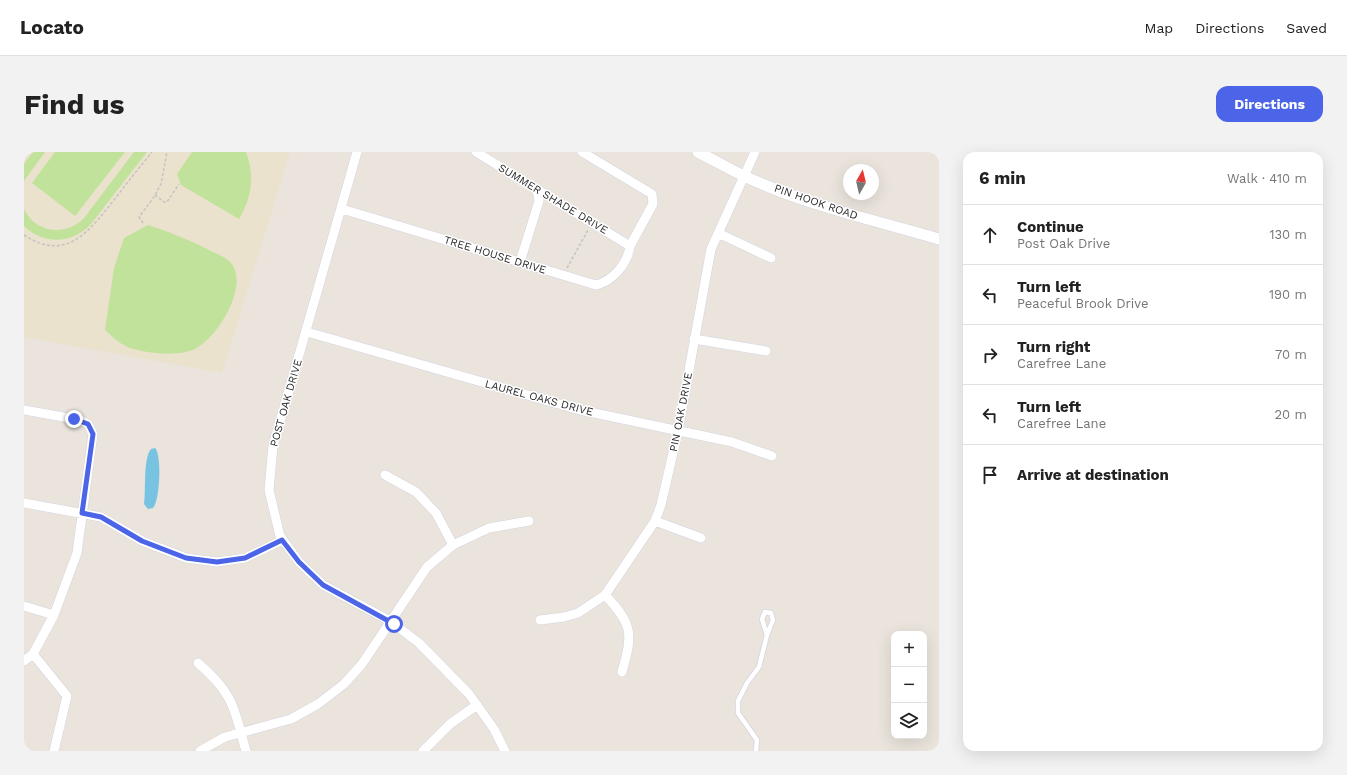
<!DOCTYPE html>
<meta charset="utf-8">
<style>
body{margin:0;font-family:"Work Sans",sans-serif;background:#f2f2f2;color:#222}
.controls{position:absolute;right:12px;bottom:12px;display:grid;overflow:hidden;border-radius:8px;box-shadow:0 4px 16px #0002}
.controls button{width:36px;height:36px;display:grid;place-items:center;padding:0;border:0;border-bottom:1px solid #e0e0e0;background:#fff;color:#222;font:20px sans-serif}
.compass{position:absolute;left:819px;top:12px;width:36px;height:36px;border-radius:50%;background:#fff;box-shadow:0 4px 16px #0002;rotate:8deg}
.stop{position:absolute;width:12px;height:12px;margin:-9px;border:3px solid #4c64e8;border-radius:50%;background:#fff}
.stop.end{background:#4c64e8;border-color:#fff;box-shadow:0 1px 4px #0008}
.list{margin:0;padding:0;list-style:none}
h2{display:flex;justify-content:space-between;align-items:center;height:52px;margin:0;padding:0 16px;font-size:17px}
h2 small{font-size:13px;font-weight:400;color:#767676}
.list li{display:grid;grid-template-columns:26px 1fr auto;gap:12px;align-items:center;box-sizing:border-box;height:60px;padding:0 16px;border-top:1px solid #e0e0e0}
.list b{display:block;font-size:15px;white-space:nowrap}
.list p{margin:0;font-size:13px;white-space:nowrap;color:#767676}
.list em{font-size:13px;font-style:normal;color:#767676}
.icon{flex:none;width:22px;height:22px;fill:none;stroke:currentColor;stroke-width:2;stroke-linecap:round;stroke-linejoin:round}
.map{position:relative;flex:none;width:915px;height:599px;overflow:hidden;border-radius:12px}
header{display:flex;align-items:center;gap:24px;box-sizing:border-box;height:56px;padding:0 20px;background:#fff;border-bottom:1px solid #e0e0e0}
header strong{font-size:19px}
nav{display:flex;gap:22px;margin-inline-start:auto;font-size:14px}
.intro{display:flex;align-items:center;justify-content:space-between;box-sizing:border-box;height:96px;padding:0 24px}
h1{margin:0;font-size:28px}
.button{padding:10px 18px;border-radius:12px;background:#4c64e8;color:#fff;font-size:14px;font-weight:700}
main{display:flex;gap:24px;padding:0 24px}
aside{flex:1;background:#fff;border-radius:12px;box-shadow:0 4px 16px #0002}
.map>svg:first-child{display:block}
</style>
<header>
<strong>Locato</strong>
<nav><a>Map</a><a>Directions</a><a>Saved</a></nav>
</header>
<div class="intro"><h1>Find us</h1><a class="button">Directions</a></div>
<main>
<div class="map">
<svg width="915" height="599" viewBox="0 0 915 599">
<rect width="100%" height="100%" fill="#eae4dc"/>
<!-- education -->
<path fill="#eae2cd" d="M0,0H266L198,221L0,185Z"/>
<!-- pitch -->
<path fill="#c1e29a" d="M9,0H21L0,29V12Z
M31,0H101L51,64L8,31Z
M110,0H123L67,72C49,92 19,93 0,74V57C11,81 42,85 60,66Z
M168,0H222C231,23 228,46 215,67L157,33L153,22Z
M124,73C146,80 165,88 185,98C191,101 199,104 204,108C229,129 194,186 171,197C156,205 115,202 100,193C93,190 87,183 81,178L90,116L100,86Z"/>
<!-- water -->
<path fill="#79c3e2" d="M131,296C138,302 136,349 129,356L124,357L120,352C122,338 119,306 127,297Z"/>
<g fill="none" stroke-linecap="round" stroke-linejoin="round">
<defs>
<path id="service" d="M732,599L733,588L714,561V549L723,531L735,515L743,483L749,468L747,461L741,460L738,467L743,483"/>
<path id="minor" d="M333,0L249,294L245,338L256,384L275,410L299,433L366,469L395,491L445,542L470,577L481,599
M452,0L606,94
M318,57L572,133C589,129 604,111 606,94L629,52L628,42L558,0
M694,81L747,106
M496,110L515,49L513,37
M283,180L556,258L708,290L748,304
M670,187L742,199
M0,258L56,268L64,272L69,282L53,401L30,463L0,454
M361,323L392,340L412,361L429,393
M0,351L77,365L118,389L162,406L193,410L221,406L259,388
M631,369L677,386
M581,443C609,472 609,482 598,520
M516,468L540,465L554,461L581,443L631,369L637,353L654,279L687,97L731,0
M9,502L43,544L30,599
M0,509L9,502L30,463
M174,511C210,542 210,556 222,599
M176,599L201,585L267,567L294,552L320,532L338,512L403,415L429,393L465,376L505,369
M399,599L426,572L453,553"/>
<path id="tertiary" d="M674,0C690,8 705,17 720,24C782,53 850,68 915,87"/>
</defs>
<!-- service casing -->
<use href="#service" stroke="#d2d4e0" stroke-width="6"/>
<!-- minor casing -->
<use href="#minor" stroke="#d2d4e0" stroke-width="10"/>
<!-- tertiary casing -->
<use href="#tertiary" stroke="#d2d4e0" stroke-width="12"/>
<!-- path -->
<path stroke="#c3c3c3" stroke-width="1.5" stroke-dasharray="3 2" stroke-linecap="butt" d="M0,5H1
M131,43L140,50H143L155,32
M119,71L115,65L130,45L137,32L143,0
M0,83C43,111 65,79 90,48C102,32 115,16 128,0
M543,116L564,78"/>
<!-- service -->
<use href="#service" stroke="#fff" stroke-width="4.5"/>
<!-- minor -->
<use href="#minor" stroke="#fff" stroke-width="9"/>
<!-- tertiary -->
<use href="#tertiary" stroke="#fff" stroke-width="11"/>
</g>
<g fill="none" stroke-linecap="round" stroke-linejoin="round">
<!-- route -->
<path stroke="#4c64e8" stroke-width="5" d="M50,267L64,272L69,282L58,361L77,365L118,389L162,406L193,410L221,406L258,388L275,410L299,433L370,472"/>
</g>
<g text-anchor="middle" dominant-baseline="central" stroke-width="3" stroke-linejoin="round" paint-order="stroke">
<!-- street labels -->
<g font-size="11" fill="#292929" stroke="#fff">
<text transform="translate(529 47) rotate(31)">SUMMER SHADE DRIVE</text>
<text transform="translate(792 50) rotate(19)">PIN HOOK ROAD</text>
<text transform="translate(471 103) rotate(17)">TREE HOUSE DRIVE</text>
<text transform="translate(515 246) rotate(15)">LAUREL OAKS DRIVE</text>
<text transform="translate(262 251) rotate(-74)">POST OAK DRIVE</text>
<text transform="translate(657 260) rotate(-79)">PIN OAK DRIVE</text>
</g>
</g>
</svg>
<div class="controls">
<button>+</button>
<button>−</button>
<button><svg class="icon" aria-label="layers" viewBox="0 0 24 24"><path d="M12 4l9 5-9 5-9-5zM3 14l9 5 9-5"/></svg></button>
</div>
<svg class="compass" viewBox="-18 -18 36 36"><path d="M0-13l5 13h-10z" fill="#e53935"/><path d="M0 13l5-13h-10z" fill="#767676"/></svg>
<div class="stop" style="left:370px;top:472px"></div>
<div class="stop end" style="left:50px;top:267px"></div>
</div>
<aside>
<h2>6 min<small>Walk · 410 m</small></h2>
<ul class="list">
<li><svg class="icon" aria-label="ahead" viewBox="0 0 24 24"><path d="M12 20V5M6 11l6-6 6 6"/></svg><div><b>Continue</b><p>Post Oak Drive</p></div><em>130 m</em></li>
<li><svg class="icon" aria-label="left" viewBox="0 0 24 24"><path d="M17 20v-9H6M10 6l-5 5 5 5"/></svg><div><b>Turn left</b><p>Peaceful Brook Drive</p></div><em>190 m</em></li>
<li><svg class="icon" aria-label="right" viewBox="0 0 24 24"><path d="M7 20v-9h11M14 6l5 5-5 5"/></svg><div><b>Turn right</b><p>Carefree Lane</p></div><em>70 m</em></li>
<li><svg class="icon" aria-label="left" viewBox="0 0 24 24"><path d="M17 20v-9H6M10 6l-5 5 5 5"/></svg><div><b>Turn left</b><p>Carefree Lane</p></div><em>20 m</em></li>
<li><svg class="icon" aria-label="arrive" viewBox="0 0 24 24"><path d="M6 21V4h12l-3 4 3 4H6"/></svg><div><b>Arrive at destination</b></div></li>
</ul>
</aside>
</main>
